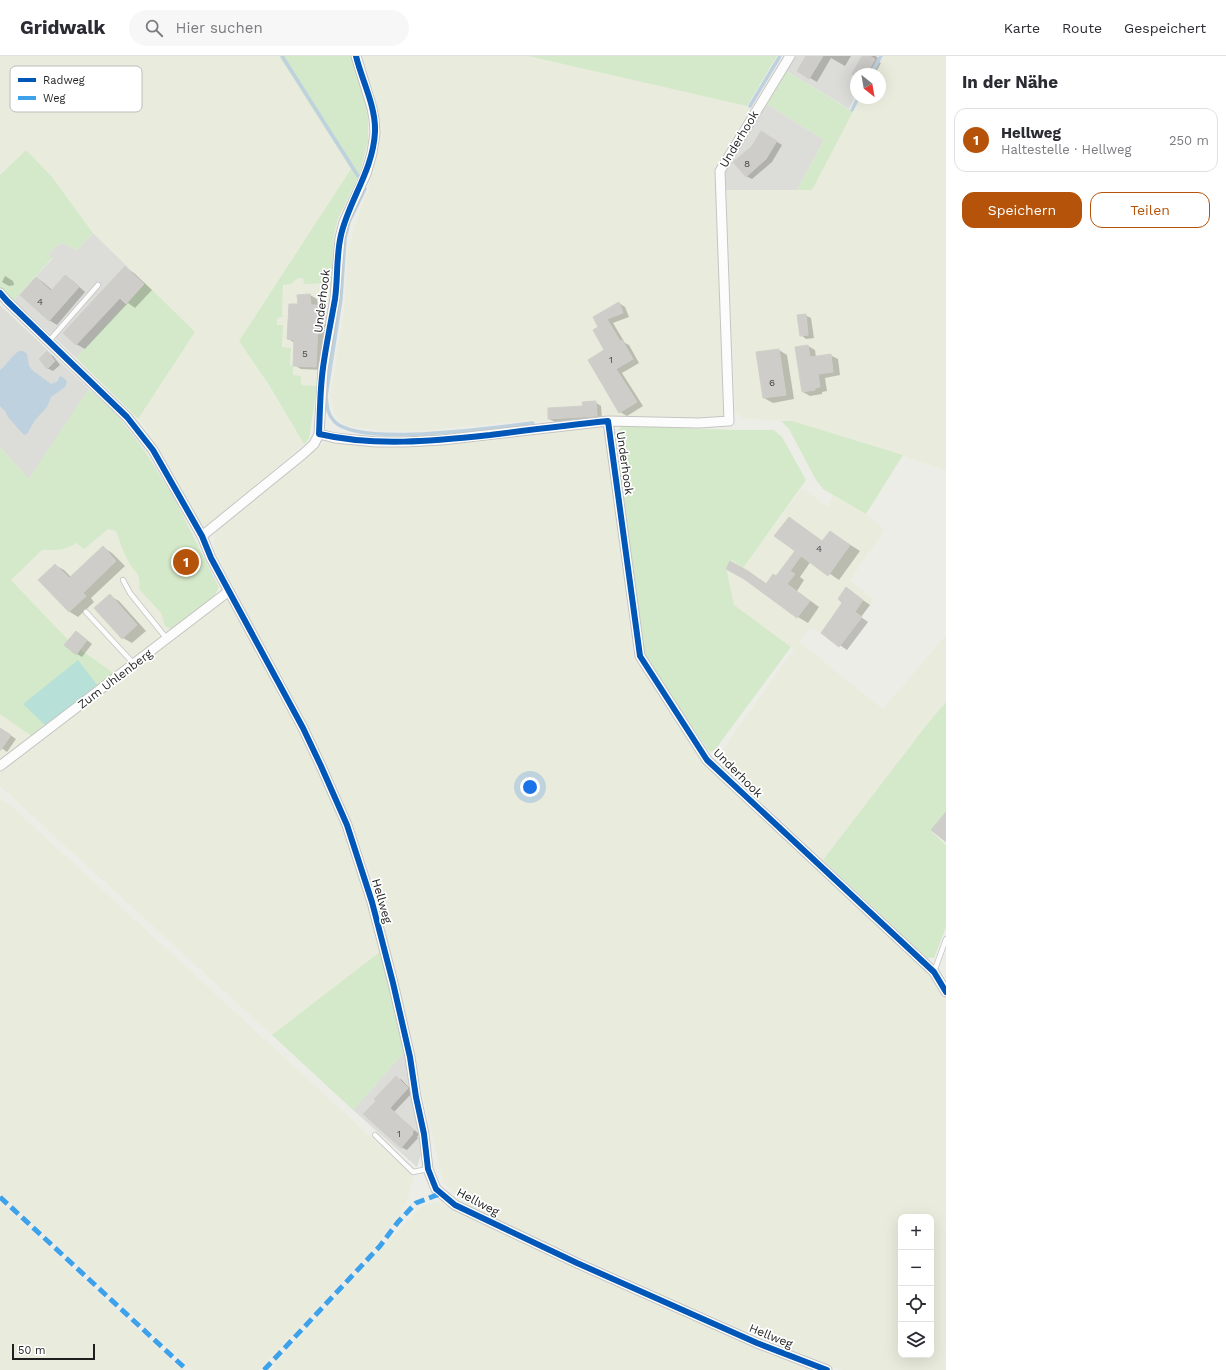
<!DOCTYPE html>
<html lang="de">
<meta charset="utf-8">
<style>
body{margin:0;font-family:"Work Sans",sans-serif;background:#f7f7f7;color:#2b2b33}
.controls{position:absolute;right:12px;bottom:12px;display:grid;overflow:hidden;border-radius:8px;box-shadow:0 4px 16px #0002}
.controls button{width:36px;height:36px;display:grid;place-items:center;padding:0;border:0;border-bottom:1px solid #e1e1e2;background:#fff;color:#2b2b33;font:20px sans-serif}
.compass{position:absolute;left:850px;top:12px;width:36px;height:36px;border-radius:50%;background:#fff;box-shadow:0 4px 16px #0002;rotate:149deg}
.scale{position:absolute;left:12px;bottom:10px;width:83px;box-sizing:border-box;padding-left:4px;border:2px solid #1f1f1f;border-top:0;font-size:11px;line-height:14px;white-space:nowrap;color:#1f1f1f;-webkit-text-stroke:3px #fff;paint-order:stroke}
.you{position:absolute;left:530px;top:731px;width:14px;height:14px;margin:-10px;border:3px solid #fff;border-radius:50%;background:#1a73e8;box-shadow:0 0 0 6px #1a73e833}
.badge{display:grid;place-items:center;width:26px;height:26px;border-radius:50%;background:#b45309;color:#fff;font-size:13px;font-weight:700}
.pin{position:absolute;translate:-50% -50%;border:2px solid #fff;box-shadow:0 1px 4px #0006}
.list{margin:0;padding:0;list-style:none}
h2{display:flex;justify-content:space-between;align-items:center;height:52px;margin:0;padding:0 16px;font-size:17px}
h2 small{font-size:13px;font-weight:400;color:#7c7c81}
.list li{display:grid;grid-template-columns:26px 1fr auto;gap:12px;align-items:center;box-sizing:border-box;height:64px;margin:0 8px 8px;padding:0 8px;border:1px solid #e1e1e2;border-radius:12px}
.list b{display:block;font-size:15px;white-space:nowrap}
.list p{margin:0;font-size:13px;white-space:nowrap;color:#7c7c81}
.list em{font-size:13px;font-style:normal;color:#7c7c81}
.actions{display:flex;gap:8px;padding:12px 16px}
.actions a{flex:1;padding:9px 0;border:1px solid #b45309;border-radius:12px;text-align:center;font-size:14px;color:#b45309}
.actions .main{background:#b45309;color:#fff}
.icon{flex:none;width:22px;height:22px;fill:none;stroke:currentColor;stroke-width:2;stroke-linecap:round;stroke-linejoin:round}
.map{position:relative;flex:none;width:946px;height:1314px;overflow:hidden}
header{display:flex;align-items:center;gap:24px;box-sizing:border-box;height:56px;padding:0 20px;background:#fff;border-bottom:1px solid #e1e1e2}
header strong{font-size:19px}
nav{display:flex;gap:22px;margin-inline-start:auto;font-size:14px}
.search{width:280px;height:36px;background:#f7f7f7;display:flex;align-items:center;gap:10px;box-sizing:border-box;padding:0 14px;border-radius:22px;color:#7c7c81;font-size:15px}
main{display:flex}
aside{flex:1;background:#fff}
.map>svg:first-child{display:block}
</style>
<header>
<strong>Gridwalk</strong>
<div class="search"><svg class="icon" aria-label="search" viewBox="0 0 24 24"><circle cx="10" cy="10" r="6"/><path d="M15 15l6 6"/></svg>Hier suchen</div>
<nav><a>Karte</a><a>Route</a><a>Gespeichert</a></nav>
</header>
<main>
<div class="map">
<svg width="946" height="1314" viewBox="0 0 946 1314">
<rect width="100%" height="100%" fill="#edede8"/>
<!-- residential -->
<path fill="#dcdcd9" d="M796,0H878L868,18H856V40L849,53L787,15Z
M767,48L824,84L797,134H726L725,115Z
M93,177L145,227L76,302L14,244L52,203L48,199L55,191L62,187L77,194Z
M0,249L89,333L29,423L0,391Z
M405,995L422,1095L417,1111L353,1054Z"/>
<!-- farmland -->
<path fill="#e9ecdc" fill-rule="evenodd" d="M0,0H279L351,113L240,285L269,329L304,388L207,470L201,468L175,420L157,389L138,363L194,276L93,177L52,121L26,95L0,119Z
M360,0H528L752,51L715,112L724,359L720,364L604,360L535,366L534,364L442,373L412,375L377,374L347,370L340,366L334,357L330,340L344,255L348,197L355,168L369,132V123L376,98Z
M884,0H946V414L792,365L743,363L735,355L726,134H812L861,42H880V18H874Z
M298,222H304V228L331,227V241L317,330L301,329L293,319L290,309L291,292L282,291L283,269H277V262L283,261L282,259L284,228H291Z
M597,370L605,376L633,600L703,707L934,922L946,945V1314H841L760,1281L666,1241L476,1153L460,1144L446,1130L443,1125L372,821L337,730L214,493L215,476L317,390L332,385L376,389ZM901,1161H931V1299H901Z
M802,432L828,451L833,439L866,458L885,474L850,524L874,544L839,591L821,577L810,572L799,586L883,653L946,579V646L928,667L823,804L716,703L794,593L734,549L726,511L732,504L743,512Z
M108,473L116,475L128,506L138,516L140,525L139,533L161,557L165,570L173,574L115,618L71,587L11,524L42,494H61L70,491L76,487L84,493Z
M222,545L230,546L300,675L323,726L343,772L367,843L381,895L272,979L0,730V715Z
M0,658L33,681L0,706Z
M0,743L8,747L414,1121L407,1145L397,1162L377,1188L259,1314H192L0,1137Z
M436,1145L562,1205L736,1283L814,1314H275L274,1309L420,1151Z
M0,1146L123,1260L182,1314H0Z"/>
<!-- grass -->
<path fill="#d4e9c9" d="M279,0H351L365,45L368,62V85L360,117L338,163L334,179L331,227L304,228L303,222H298L291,228L283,229L282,258L283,261L277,262V269H283L282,291L291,292L290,309L293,310V319L301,320V329L317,330L309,383L304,388L269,329L239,285L351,113Z
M528,0H777L747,50Z
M787,15L853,56L812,134H797L824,84L767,48Z
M26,94L52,121L93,177L77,194L62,187L55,191L48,199L52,202L14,244L9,243L0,232V119Z
M145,227L195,276L138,363L123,348L76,302Z
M89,333L119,361L145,395L174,442L219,531L214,541L173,574L165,570L161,557L139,533C141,514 135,519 128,505C123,496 120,485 116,475L108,473L84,493L76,487C65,495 55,494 42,494L11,524L71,587L115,618L33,681L0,658V391L29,423Z
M781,365H792L903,399L866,458L823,433L816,424L789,373Z
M622,370L737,374H774L782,381L806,424L743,512L732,504L726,511L734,549L791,591L720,687L717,692L711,696L708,694L644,599L615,378Z
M946,646V756L931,775L946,789V871L934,902H927L823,804L928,667Z
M381,895L405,995L353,1054L272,979Z"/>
<!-- pitch -->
<path fill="#b7e1d8" d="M78,604L98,630L47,671L23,648Z"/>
<!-- water -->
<path fill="#bed1de" d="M19,295H23L27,298L29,310L32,314L51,328L57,326L60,320L64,322L67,326L65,331L51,341L47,351L35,364L27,378L24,379L8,361L5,355L0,350V314C7,309 11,300 19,295Z"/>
<!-- shadow -->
<path fill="#0003" d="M806,0H851L845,10L831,2L817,26L798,15Z
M863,0H875L878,2L877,5L881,7L875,18H856V21L853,19Z
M761,76L782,89L772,106L752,123L746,120L753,90Z
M125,212L134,217L152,234L135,252L128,247L85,293L76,288Z
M5,220L13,225L14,229L9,230L2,226Z
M66,220L73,225L85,236L57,269L49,264L37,222L44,227L53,235Z
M310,239L317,243L318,250L326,254L323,314L301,313L294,309L295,287L288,283L299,249Z
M619,247L625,251L629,261L613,267L625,287L629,289L639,307L622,317L643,350L627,360L620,356L589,304L606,295L599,271Z
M805,259L811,262L814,282L806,283L801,279Z
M808,290L815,294L816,301L830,299L838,303L840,319L825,322L827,335L822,336V338L810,340L803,336Z
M779,294L787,299L794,343L773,347L764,342Z
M47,297L53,300L60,309L53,315L47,312Z
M595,346L601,350L602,363L555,366L549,363Z
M789,462L823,486L830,476L860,495L839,524L811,505L800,521L804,524L797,535L819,551L808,567L798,561L746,523L747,515L767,528L777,521L796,495Z
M103,491L112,497L125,510L91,542L94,546L78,561L70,556L40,524L55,509L64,514L71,521Z
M847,533L870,549L861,561L868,566L847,594L822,577L844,547Z
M110,540L119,545L146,575L132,587L123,582Z
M82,580L92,588L82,601L77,598Z
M0,672L16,683L7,696L0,691Z
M396,1021L402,1024L413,1036L394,1056L419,1078L417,1081L418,1082L407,1094L401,1091L377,1045Z"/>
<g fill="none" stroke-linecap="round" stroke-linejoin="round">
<!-- stream -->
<path stroke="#bed1de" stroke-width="3.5" d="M282,0L358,120
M871,18L881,0
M750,50L780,0
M852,54L858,42
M365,133L349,166L345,182L341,243L326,340C327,349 327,358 334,365C358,392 496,371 533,367"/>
</g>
<!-- building -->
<path fill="#cecdc9" stroke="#d0cfca" d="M806,0H823L809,23L797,15Z
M862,0H870L875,3L867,18H852Z
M761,75L777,85L766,103L746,121L733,106L752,90Z
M125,210L144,228L126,248L120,242L76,289L63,277Z
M65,219L79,231L49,265L20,239L36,221L51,235Z
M310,238L311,249H319L316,311L293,310L294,284L287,283L289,248H298L297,239Z
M619,246L623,257L607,263L620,285L622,284L633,303L616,313L637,346L619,357L588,304L604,294L593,274L598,271L593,261Z
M806,258L808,279L800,280L797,259Z
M808,289L810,301L831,298L833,316L818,318L820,331L815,332V334L802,336L795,291Z
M779,293L786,339L763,342L756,296Z
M47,295L55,305L47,313L39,303Z
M596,345L597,360L548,363V352L583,350L582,346Z
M789,461L822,485L830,475L850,489L828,520L801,500L790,515L795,518L787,528L810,545L797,562L744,523L726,513L730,505L748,515L766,528L773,518L776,520L795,495L774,480Z
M103,490L116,505L83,537L86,540L69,556L38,524L55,508L69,522Z
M846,531L863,544L855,556L862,561L839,591L821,577L842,547L838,543Z
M110,538L137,569L122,583L94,552Z
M76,575L87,584L76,599L64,589Z
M0,672L11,679L0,695Z
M946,756V786L931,774Z
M396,1020L408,1032L390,1052L414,1074L412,1077L413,1078L401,1092L363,1058L376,1045L374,1043Z"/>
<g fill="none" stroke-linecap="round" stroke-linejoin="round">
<defs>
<path id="service" d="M49,285L98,229
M123,524L130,537L167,583
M86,556L134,608
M934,916L946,883
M375,1079L413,1116L428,1113"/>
<path id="minor" d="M0,237L7,245L127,361L153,394L202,480L211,502L303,672L321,710L347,769L372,846L393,927L410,1001L416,1041L424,1078L428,1113L436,1133L455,1149L577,1207L757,1287L827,1314
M608,365L640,600L707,704L934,916L946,936
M319,378L335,382L376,386H405L442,384L608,365L699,367L729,365L720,115L790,0
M202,480L303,398L314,388L319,378L323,313L335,242L340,182L344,166L366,118L372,97L375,77L374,63L372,52L356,0
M0,710L229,535"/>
</defs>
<!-- service casing -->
<use href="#service" stroke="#c4c4c2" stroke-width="6"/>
<!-- minor casing -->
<use href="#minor" stroke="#c4c4c2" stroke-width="11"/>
<!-- service -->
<use href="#service" stroke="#fcfcfc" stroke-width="4.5"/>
<!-- minor -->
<use href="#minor" stroke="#fcfcfc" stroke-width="9"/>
<!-- quiet -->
<path stroke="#3da2ea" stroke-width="5" stroke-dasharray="10 5" stroke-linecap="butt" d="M0,1141L187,1314
M264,1314L380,1190L398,1166L416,1147L442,1137"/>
<defs>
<path id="cycleway" d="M356,0C362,25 376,50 375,76C373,115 349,144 341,179C336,200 338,222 335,243C331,266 326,289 323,312C320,333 320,356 319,378C375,391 433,385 490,379C529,374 569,369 608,365L640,600L707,704L934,916L946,936
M0,237L7,245L127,361L153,394L202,480L211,502L303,672L321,710L347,769L372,846L393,927L410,1001L416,1041L424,1078L428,1113L436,1133L455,1149L577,1207L757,1287L827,1314"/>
</defs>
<!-- cycleway casing -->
<use href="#cycleway" stroke="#fff" stroke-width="8"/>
<!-- cycleway -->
<use href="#cycleway" stroke="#0057b8" stroke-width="6"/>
</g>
<g text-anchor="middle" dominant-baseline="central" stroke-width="3.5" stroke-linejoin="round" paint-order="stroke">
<!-- number labels -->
<g font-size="10" fill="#4b4a4a">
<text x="747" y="107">8</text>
<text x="40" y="245">4</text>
<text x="305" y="297">5</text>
<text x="611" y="303">1</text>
<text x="772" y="326">6</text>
<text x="819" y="492">4</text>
<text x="399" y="1077">1</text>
</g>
<!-- street labels -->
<g font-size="12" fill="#1f1f1f" stroke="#fff">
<text transform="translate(739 83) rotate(-59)">Underhook</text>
<text transform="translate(322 245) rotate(-83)">Underhook</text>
<text transform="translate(625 407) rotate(82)">Underhook</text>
<text transform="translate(115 623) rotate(-37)">Zum Uhlenberg</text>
<text transform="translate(738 717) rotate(45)">Underhook</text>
<text transform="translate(382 845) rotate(74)">Hellweg</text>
<text transform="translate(478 1146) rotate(28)">Hellweg</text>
<text transform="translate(771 1280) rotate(22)">Hellweg</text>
</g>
</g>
<!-- legend -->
<rect x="10" y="10" width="132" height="46" rx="6" fill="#fff" stroke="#bcbcbc" stroke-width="1"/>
<rect x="18" y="22" width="18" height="4" fill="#0057b8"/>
<rect x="18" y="40" width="18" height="4" fill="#3da2ea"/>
<g font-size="11" fill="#1f1f1f">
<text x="43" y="28">Radweg</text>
<text x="43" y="46">Weg</text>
</g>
</svg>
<div class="controls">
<button>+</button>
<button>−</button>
<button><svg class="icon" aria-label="locate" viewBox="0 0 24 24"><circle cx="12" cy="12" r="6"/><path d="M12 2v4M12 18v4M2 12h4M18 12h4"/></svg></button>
<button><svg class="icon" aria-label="layers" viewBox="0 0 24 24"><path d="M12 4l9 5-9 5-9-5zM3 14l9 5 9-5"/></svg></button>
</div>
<svg class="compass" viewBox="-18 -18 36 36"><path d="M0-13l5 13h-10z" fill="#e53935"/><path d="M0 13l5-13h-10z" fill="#7c7c81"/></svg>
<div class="scale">50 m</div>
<div class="you"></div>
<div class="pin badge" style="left:186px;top:506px">1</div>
</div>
<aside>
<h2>In der Nähe<small></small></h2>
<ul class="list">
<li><span class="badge">1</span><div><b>Hellweg</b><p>Haltestelle · Hellweg</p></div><em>250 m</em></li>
</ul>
<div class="actions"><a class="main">Speichern</a><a>Teilen</a></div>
</aside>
</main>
